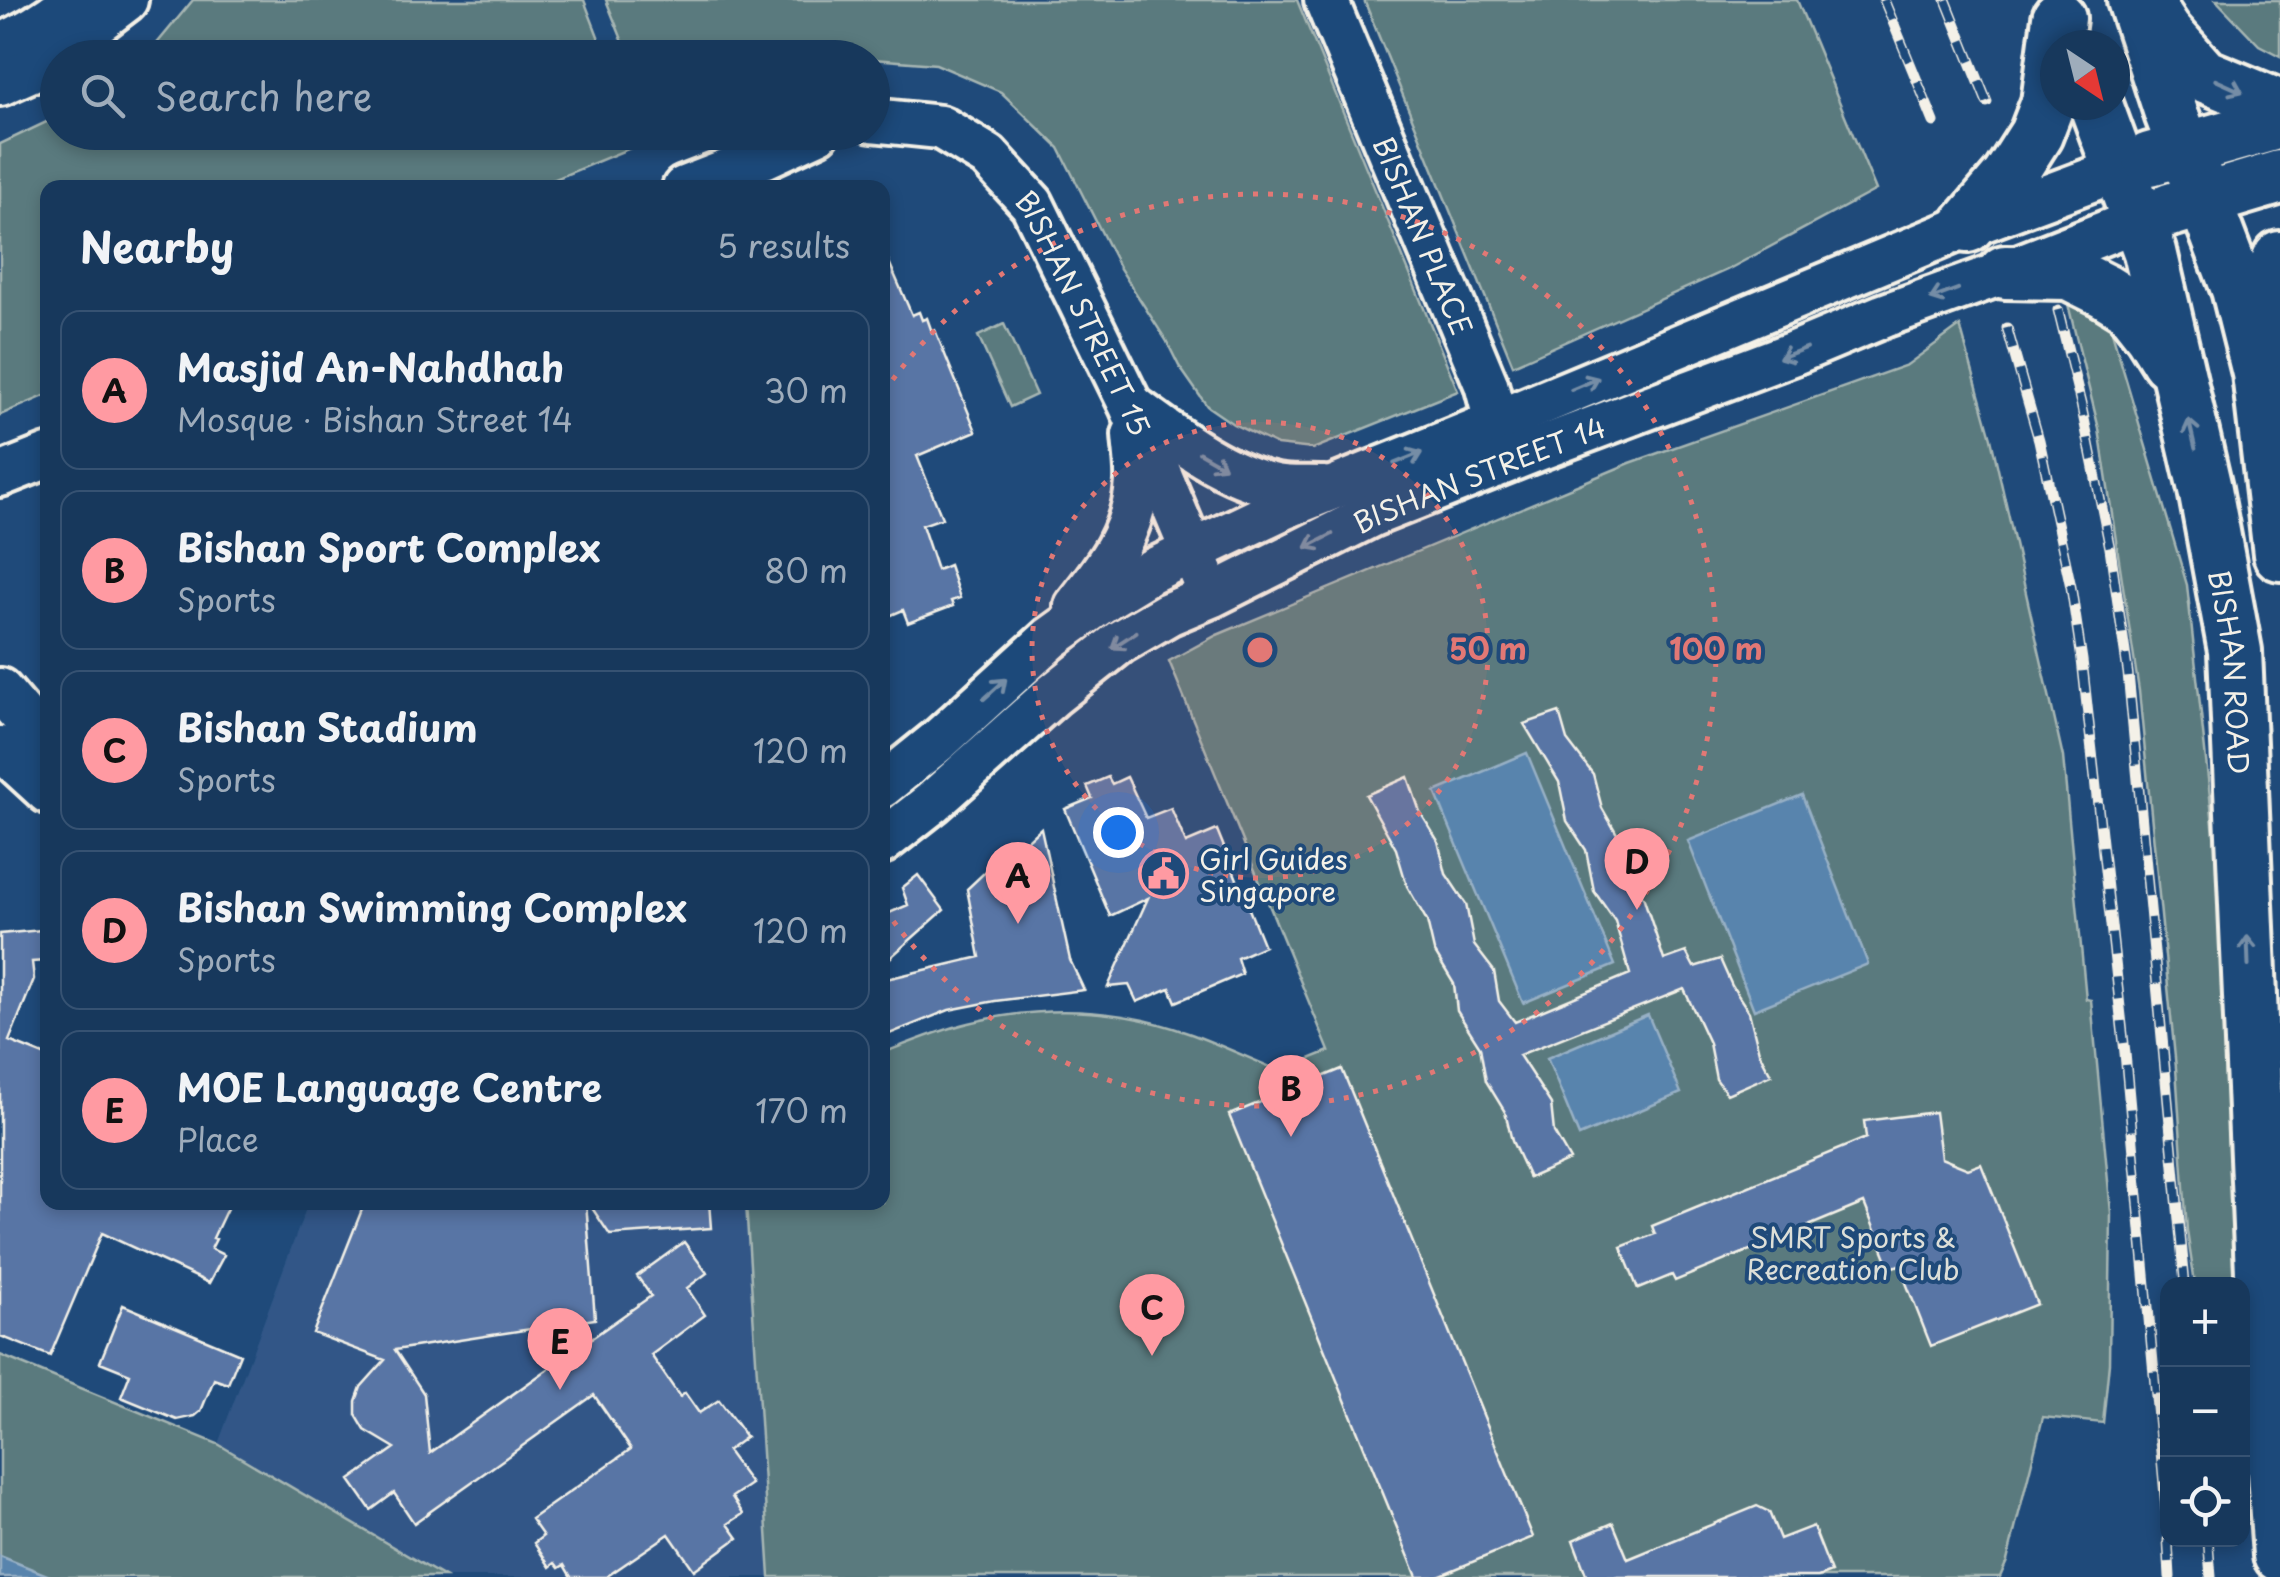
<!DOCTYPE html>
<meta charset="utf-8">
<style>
body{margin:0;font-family:"Playpen Sans",sans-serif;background:#244365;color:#f1f3f6}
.controls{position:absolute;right:30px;bottom:30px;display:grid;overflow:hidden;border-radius:20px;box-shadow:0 5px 15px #0003}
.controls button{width:90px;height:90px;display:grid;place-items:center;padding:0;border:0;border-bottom:2px solid #365272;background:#17385c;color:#f1f3f6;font:50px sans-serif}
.compass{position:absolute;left:2040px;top:30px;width:90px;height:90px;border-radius:50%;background:#17385c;box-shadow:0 5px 15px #0003;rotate:145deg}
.you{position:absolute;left:1118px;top:832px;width:35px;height:35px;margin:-25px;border:8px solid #fff;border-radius:50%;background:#1a73e8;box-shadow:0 0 0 15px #1a73e833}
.badge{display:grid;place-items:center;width:65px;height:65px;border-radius:50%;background:#ff9aa2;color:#111;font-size:32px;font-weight:700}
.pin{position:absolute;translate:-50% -82px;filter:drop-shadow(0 2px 5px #0008)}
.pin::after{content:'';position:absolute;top:52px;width:35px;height:30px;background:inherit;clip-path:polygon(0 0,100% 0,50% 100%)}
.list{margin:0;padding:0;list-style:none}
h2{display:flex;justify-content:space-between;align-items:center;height:130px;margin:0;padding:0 40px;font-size:42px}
h2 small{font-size:32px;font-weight:400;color:#9eacbb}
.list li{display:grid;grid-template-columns:65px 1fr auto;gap:30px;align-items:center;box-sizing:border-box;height:160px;margin:0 20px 20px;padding:0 20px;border:2px solid #365272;border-radius:20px}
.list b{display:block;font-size:38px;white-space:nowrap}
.list p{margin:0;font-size:32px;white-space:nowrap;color:#9eacbb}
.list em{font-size:32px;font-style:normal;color:#9eacbb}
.icon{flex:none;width:55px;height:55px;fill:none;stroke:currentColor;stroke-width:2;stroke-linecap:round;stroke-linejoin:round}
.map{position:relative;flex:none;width:2280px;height:1577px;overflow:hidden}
.search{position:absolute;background:#17385c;box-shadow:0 5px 15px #0003;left:40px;top:40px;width:850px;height:110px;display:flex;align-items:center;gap:25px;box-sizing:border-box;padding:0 35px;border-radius:55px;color:#9eacbb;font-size:38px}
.panel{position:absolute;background:#17385c;box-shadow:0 5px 15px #0003;left:40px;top:180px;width:850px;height:1030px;border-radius:20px}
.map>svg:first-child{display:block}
</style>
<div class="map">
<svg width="2280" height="1577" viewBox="0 0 2280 1577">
<rect width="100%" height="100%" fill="#1f4a7a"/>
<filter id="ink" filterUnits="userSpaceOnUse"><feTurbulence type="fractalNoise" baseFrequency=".01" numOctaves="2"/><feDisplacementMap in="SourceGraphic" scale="20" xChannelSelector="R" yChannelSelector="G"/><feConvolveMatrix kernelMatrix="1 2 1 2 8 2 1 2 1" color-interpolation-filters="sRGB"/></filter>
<g filter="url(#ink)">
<!-- built -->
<path fill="#305787" d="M308,1203H746L770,1577H444L218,1444Z"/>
<!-- green -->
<path fill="#5a7a7e" stroke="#a7b6b3" stroke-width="2.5" d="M193,0H584L606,57H140L154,47Z
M606,0H1297L1458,391L1313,449L1277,445L1233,424L1207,406L1179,366L1166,340L1119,267L1059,148L1001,92L936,64L873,59L872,58L629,57Z
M1364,0H1797L1876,190L1727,270L1513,365Z
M2216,0H2280V56L2259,45Z
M57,117L58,132H635L640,144L536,187L48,188L47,395L0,415V144Z
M2068,304L2088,308L2109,322L2187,585L2215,843L2232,1076L2242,1284H2195L2187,1231L2176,1068L2139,691L2099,429Z
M1004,324L1036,395L1010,407L978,336Z
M1960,326L1991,438L2063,757L2086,999L2091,1000L2111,1213L2109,1363L2103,1423L2043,1417L2007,1561L2000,1577H770L746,1203L882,1202L883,1053C911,1042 940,1030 969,1023C1043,1005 1116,1007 1188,1033C1219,1044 1250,1059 1280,1071L1329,1051L1169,661L1217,635L1630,463L1907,365Z
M0,1355L218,1444L444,1577H0Z"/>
<!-- water -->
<path fill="#5984ad" stroke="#97b0c5" stroke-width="2.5" d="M1527,753L1615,965L1523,1003L1435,792Z
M1802,795L1868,964L1754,1010L1688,841Z
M1648,1015L1681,1093L1579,1136L1547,1058Z
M0,1556L52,1577H0Z"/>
<!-- building -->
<path fill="#5875a5" stroke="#f4f1e8" stroke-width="2.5" d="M882,246L912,315L919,312L922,320L927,318L932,332L935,330L976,431L917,456L942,518L922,525L937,570L949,565L960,598L951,601L953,606L908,623L903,610L882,619Z
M1559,712L1567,740L1593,774L1602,808L1620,839L1628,871L1644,899L1664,960L1686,952L1694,967L1720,959L1732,986L1749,1012L1759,1052L1771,1075L1727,1094L1716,1079L1709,1043L1684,989L1519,1055L1551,1104L1554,1132L1570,1160L1529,1178L1512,1141L1505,1112L1486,1081L1480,1047L1457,1011L1454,984L1434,951L1427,921L1407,886L1396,849L1366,795L1408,777L1420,812L1438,841L1446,874L1466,904L1474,945L1494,971L1499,1001L1515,1022L1630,974L1615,921L1594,891L1586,850L1567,821L1559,782L1524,724Z
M1108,777L1112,784L1127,777L1146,818L1171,808L1186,843L1217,830L1264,946L1237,958L1242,974L1176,1002L1170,988L1137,1002L1129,985L1108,987L1148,898L1110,916L1065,809L1092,798L1087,786Z
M1041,828L1070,960L1084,990L995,1001L949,1010L882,1037V980L980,957L967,889L1000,858L1004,862Z
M918,875L944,910L882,965V916L908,905L902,888Z
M41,930L45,961L32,962L34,979L9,1041L46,1056L48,1069V1202H230L213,1238L216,1239L211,1249L224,1255L209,1283L102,1233L50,1356L0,1336V934Z
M1342,1069L1533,1537L1436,1577H1417L1229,1115Z
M1935,1112L1941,1158L1968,1169L1981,1164L2037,1304L1931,1346L1899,1265L1890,1268L1864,1203L1675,1281L1672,1275L1638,1289L1621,1247L1655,1234L1652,1226L1866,1138L1864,1121Z
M365,1202H586L595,1319L395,1350L424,1394L430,1453L651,1296L637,1276L684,1242L707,1273L687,1288L705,1315L651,1355L680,1397L685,1393L699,1413L719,1400L746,1437L727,1451L751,1484L732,1497L743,1514L728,1524L738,1538L694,1570L669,1534L606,1577H571L564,1565L559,1568L555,1563L550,1567L534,1543L543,1536L531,1519L631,1449L594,1395L414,1523L394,1493L371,1510L350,1480L395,1448L365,1430L356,1415V1401L361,1387L385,1360L313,1333Z
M588,1202H709L711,1228L610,1235Z
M123,1305L240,1354L228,1384L214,1379L201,1411L195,1416L177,1420L121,1397L130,1374L100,1362Z
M1757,1506L1769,1512L1780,1539L1813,1526L1831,1572L1818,1577H1587L1573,1540L1613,1523L1628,1559Z"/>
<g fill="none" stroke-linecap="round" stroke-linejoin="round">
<defs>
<g id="minor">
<path id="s1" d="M1326,0L1486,384L1496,422L1508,442L1513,443"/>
<path d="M0,46C26,34 51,19 73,0"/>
<path d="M0,84L38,67L126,0"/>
<path id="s2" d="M872,120L940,127L988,156L1032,204L1131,406L1203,577"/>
<path d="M684,188L764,157L818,132"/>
<path d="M1132,406C1174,437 1224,476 1276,486C1291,489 1308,487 1323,488"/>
<path d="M0,475L48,456"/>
<path d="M1076,606C1106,568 1134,533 1137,482C1138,467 1135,450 1134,435"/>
<path d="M0,690L48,746"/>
<path d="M0,748L48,792"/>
<path d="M882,786L939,740L1051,638L1108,597L1151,571L1283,508L1482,428L1967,226L2120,169"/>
<path id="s3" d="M882,842L933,802L1052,696L1120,642L1168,614L1211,596L1372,515L1538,449L1794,353L1883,316L2005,272L2140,219"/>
</g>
<g id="major">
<path d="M2134,0L2171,113L2238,289L2259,373L2280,554"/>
<path d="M2150,9L2165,32L2203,75L2280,107"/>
<path id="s4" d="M2096,105L2150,252L2205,489L2235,651L2266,1364L2280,1555"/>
<path d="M2150,159L2280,122"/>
<path d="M2170,210L2280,177"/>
<path d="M1967,226L2008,178L2036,134L2048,103L2059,18"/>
<path d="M2005,272L2069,273L2105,291L2129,306L2151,334L2168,361"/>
<path d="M2260,346L2264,295L2280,258"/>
</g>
</defs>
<!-- minor casing -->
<use href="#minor" stroke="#f4f1e8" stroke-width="50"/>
<!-- major casing -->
<use href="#major" stroke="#f4f1e8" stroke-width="60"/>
<!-- minor -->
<use href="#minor" stroke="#1f4a7a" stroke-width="42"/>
<!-- major -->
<use href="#major" stroke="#1f4a7a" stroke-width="52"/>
<defs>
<path id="rail" d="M1884,0L1934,122
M1946,0L1987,102
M2058,310L2081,404L2110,548L2128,673L2185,1284
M2007,328L2039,440L2071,587L2082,660L2125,1053L2168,1529
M2168,1540L2170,1577
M2208,1540L2211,1577"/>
</defs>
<!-- rail casing -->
<use href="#rail" stroke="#f4f1e8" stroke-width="11"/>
<!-- rail -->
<use href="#rail" stroke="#1f4a7a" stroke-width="8" stroke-dasharray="22" stroke-linecap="butt"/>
</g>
<!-- one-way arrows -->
<defs><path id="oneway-shaft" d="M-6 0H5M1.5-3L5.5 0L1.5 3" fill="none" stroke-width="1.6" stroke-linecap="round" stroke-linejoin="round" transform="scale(2.5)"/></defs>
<g stroke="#748da6">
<use href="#oneway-shaft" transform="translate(2229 86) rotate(24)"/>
<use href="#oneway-shaft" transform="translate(1944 294) rotate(160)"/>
<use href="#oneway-shaft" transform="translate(1793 353) rotate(159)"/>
<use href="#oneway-shaft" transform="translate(1585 384) rotate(-23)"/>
<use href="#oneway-shaft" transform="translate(2192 434) rotate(-103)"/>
<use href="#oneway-shaft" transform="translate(1408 458) rotate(-22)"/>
<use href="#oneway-shaft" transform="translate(1212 460) rotate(30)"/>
<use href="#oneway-shaft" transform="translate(1319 541) rotate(153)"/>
<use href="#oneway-shaft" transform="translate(1124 640) rotate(147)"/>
<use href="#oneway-shaft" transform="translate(995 689) rotate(-42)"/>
<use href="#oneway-shaft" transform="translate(2248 951) rotate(-92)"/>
</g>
</g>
<!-- distance rings -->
<circle cx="1260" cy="650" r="228" fill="#e27875" fill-opacity=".12"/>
<g fill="none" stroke="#e27875" stroke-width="5" stroke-dasharray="5 10">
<circle cx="1260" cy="650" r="228"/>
<path d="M884 392A456 456 0 1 1 884 908"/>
</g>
<!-- icons -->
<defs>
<symbol id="civic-ring" viewBox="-11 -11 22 22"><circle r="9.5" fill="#1f4a7a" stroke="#ff9aa2" stroke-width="1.5"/><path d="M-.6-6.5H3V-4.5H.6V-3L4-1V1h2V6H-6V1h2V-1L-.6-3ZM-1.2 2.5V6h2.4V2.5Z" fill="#ff9aa2"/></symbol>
</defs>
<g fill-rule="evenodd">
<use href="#civic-ring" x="1136" y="846" width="55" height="55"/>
</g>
<g text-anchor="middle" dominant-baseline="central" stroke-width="8" stroke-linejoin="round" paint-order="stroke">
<!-- street labels -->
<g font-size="28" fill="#f4f1e8" stroke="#1f4a7a">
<text stroke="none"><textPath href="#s1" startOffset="255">BISHAN PLACE</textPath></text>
<text stroke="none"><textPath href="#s2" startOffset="310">BISHAN STREET 15</textPath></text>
<text stroke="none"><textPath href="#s3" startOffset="708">BISHAN STREET 14</textPath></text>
<text stroke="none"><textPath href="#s4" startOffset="585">BISHAN ROAD</textPath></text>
</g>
<!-- poi labels -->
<g font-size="28" fill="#f4f1e8" stroke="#1f4a7a" text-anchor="start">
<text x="1199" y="858">Girl Guides<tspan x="1199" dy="32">Singapore</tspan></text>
</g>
<!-- park labels -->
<g font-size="28" fill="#dddfd8" stroke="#1f4a7a">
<text x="1853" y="1236">SMRT Sports &amp;<tspan x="1853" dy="32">Recreation Club</tspan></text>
</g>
</g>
<circle cx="1260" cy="650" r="15" fill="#e27875" stroke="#1f4a7a" stroke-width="5"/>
<g font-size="30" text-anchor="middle" font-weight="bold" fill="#e27875" stroke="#1f4a7a" stroke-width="8" stroke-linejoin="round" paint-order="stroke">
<text x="1488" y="660">50 m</text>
<text x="1716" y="660">100 m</text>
</g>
</svg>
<div class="controls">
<button>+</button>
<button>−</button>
<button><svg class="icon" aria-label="locate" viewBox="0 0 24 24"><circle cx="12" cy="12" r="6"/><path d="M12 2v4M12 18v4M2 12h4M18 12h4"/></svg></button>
</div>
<svg class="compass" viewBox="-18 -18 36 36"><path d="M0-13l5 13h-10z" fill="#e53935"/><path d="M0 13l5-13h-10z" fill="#9eacbb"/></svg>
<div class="you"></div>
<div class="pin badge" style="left:1018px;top:924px">A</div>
<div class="pin badge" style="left:1291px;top:1137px">B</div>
<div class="pin badge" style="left:1152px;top:1356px">C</div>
<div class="pin badge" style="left:1637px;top:910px">D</div>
<div class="pin badge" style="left:560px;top:1390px">E</div>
<div class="search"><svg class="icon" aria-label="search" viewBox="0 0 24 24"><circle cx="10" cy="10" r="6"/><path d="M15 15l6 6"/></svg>Search here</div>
<section class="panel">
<h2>Nearby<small>5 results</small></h2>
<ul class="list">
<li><span class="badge">A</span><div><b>Masjid An-Nahdhah</b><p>Mosque · Bishan Street 14</p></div><em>30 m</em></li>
<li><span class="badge">B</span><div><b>Bishan Sport Complex</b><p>Sports</p></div><em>80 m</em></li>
<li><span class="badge">C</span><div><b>Bishan Stadium</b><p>Sports</p></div><em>120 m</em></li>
<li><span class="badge">D</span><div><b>Bishan Swimming Complex</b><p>Sports</p></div><em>120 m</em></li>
<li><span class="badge">E</span><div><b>MOE Language Centre</b><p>Place</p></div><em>170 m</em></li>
</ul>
</section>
</div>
